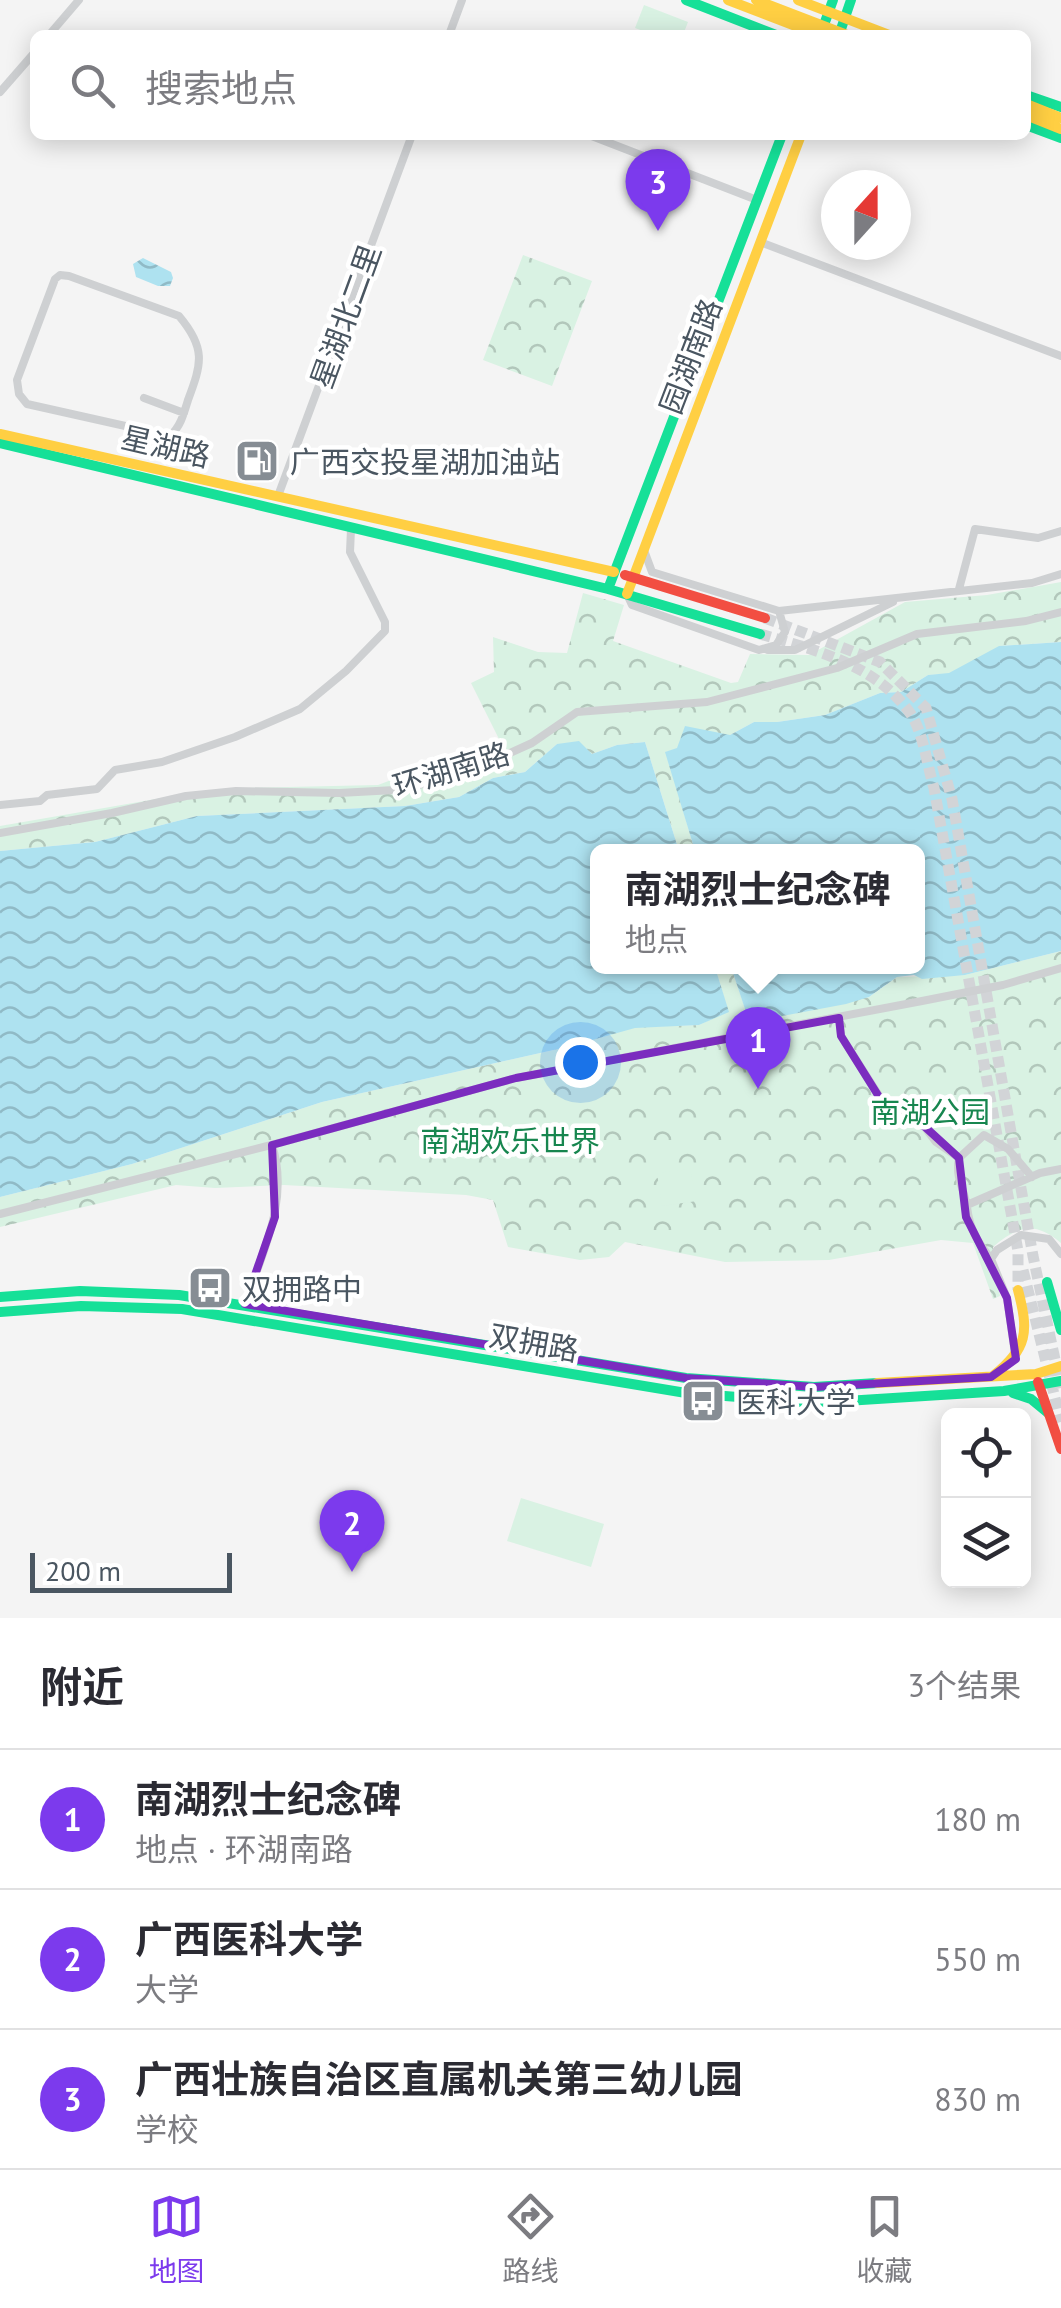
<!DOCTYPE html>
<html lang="zh">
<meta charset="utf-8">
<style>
body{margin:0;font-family:"PT Sans","Noto Sans SC",sans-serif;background:#f7f7f7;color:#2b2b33}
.controls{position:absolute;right:30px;bottom:30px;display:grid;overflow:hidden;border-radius:15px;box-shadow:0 5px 25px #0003}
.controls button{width:90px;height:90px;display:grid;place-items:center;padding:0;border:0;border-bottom:2px solid #e1e1e2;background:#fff;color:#2b2b33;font:50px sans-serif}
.compass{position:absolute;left:821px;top:170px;width:90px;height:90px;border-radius:50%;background:#fff;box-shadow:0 5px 25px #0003;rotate:21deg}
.scale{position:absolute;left:30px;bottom:25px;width:202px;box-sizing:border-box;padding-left:10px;border:5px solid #4a5661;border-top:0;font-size:28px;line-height:35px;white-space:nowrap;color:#4a5661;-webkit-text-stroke:8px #fff;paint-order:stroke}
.you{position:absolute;left:580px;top:1062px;width:35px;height:35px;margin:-25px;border:8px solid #fff;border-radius:50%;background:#1a73e8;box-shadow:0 0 0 15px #1a73e833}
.badge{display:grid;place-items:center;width:65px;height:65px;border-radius:50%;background:#7c3aed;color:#fff;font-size:32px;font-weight:700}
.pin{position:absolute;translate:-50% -82px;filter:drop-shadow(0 2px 5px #0008)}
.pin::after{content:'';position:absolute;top:52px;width:35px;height:30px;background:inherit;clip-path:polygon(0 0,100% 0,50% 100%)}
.popup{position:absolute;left:590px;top:844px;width:335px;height:130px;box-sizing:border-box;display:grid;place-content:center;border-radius:15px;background:#fff;filter:drop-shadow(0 2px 8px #0005);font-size:32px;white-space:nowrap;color:#7c7c81}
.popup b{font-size:38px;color:#2b2b33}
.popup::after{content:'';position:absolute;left:50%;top:100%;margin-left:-20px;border:20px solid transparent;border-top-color:#fff}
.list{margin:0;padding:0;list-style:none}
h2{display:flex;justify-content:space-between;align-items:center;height:130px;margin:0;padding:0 40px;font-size:42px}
h2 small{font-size:32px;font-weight:400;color:#7c7c81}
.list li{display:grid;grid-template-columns:65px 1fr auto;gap:30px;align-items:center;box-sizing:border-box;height:140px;padding:0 40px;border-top:2px solid #e1e1e2}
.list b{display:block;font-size:38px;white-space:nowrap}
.list p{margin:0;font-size:32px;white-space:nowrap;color:#7c7c81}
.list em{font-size:32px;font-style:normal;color:#7c7c81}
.icon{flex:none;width:55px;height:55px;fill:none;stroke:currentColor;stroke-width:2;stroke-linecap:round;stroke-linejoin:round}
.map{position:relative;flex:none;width:1061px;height:1618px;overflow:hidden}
.search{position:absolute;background:#fff;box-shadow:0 5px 25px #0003;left:30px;right:30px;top:30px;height:110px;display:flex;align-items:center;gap:25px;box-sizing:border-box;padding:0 35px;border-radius:15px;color:#7c7c81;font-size:38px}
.sheet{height:550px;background:#fff}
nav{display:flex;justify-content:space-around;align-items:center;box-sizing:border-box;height:140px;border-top:2px solid #e1e1e2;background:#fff;font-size:28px;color:#7c7c81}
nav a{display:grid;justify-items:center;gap:5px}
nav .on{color:#7c3aed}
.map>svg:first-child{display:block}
</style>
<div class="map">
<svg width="1061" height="1618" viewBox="0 0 1061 1618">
<defs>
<pattern id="park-crowns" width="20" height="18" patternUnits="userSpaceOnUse" patternTransform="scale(2.5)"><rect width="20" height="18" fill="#d9f2e3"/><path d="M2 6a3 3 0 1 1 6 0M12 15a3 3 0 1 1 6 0" fill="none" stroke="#b2c7bb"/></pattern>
<pattern id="water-waves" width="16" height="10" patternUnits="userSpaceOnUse" patternTransform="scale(2.5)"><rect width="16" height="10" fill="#aee2f0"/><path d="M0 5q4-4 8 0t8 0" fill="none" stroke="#90bac6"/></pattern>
</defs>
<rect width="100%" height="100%" fill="#f4f4f4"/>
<!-- park -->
<path fill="url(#park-crowns)" d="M523,255L592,281L552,386L483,360Z
M1061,582V642L1000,646L971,664L949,674L928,675L901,692L880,693L825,715L777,722H754L730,735L666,752L695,851H679L645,742L617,745L592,754L557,744L525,772L493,778L459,797L405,806L197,816L95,842L0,851V826L185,794L241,788L378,785L499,739L471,683L494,672L493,637L538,652L567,653L583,593L624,605L613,641L731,683L738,682L750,654L809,655L905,602L987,595Z
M1061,951V1243C1034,1220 1017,1227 993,1247L1000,1296L993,1299L973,1243L941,1240L829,1260L725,1262L625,1242L609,1257L580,1260L508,1247L493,1200L466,1195L284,1185L215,1188L176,1185L0,1227V1197L132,1164L322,1102L567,1047L635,1027L699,1025L728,1011L715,967H731L747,1014L761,1020L869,997L897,977L965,975Z"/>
<!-- garden -->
<path fill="#d9f2e3" d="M644,5L688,22L683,35H654L635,28Z
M690,1169L697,1201L662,1206L657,1173Z
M521,1498L604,1524L591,1567L507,1541Z"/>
<!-- water -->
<path fill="url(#water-waves)" d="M143,258L171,272L173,278L170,286H158L136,277L133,264Z
M1061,642V951L965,975L922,979L914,975L897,977L869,997L846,1004L761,1020L747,1015L731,967L918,966V852L695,851L665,752L677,748L685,726L730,735L754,722H777L825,715L880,693L901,692L928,675L949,673L999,646Z
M579,741L592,754L617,745L645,742L679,851L598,852V966L715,967L729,1012L699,1025L635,1028L567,1047L322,1102L132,1164L0,1197V851L95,842L197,816L405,806L459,797L493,778L525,772L557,744Z"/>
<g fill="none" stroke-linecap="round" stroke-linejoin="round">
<!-- primary-tunnel -->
<path stroke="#d2d4d7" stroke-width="11" stroke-dasharray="11 5.5" stroke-linecap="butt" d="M765,618L880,662L926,708L952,799L1033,1256L1061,1388
M760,634C815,650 875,664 910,713C923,731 927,765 934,788L1018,1251V1290
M1023,1270L1061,1422"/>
<!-- street -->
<path stroke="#ced0d2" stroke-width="8" d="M49,35L79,0
M449,35L462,0
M0,92L35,52
M589,135L757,200
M760,242L1061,356
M60,275L69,276L179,316C206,348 202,363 188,400C184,413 181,426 170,436L27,404L19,394L17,380L55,279Z
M144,398L184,413
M278,496L412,135
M959,589L975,529L1038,538L1061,531
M627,594L632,605L759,650L776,645L785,632L779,611L652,572L645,553
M779,611L1032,583L1061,574
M768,650H795L893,602
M0,805L40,801L47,795L97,789L115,770L162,762L235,737L300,709L346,671L385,631V622L350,552L351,529
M0,833L112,813L186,796L236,791L339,793L395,790L432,782L490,762L532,743L577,712L707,702L837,668L917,634L1026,621L1061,612
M839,1018L841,1036L890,1113L924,1126L936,1142L959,1158C955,1178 964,1188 967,1207C970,1230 977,1241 991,1259
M959,1158L984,1135L1008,1149L1032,1177
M967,1205L1040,1173L1061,1169
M0,1214L279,1143L516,1078L922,1001L1003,985L1061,968
M245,1304C262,1253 290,1200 272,1145
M1015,1354L1007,1298L991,1259L997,1250L1021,1235L1049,1239L1061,1254"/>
<!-- fast -->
<path stroke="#16e098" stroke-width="10" d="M686,0L776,35
M821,33L833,0
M839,35L851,0
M1026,95L1061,107
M1026,125L1061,138
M0,443L608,589
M760,634L608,589L782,135
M1047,1282L1061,1330
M0,1297L80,1291L179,1295L686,1378L814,1387L877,1383
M0,1312L81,1306L182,1309L686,1393L814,1403L1004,1391L1061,1381
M1013,1393L1031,1399L1048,1413"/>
<!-- slow -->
<path stroke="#ffcf43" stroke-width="10" d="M728,0L819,35
M756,0L847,35
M798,0L889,35
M1026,104L1061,118
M1026,115L1061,129
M0,434L614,572
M627,594L801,135
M993,1376C1028,1348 1029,1332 1018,1290
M877,1383L1036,1374L1061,1366"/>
<!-- jam -->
<path stroke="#f24e42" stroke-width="10" d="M625,575L765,618
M1038,1382L1061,1449"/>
</g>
<!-- marked area -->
<path fill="none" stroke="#7b2cbf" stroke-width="8" stroke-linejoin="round" d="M839,1018L841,1036L891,1116L924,1126L959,1158L966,1217L1007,1298L1016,1359L991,1377L814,1387L686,1378L245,1304L275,1217L272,1145L516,1078Z"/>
<!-- icons -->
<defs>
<symbol id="fuel-square" viewBox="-11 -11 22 22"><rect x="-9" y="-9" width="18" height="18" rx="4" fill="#868d94" stroke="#fff"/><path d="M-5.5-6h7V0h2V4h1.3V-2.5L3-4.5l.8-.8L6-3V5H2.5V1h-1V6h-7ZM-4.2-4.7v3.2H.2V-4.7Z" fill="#fff"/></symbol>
<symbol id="bus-square" viewBox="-11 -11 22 22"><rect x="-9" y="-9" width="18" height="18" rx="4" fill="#868d94" stroke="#fff"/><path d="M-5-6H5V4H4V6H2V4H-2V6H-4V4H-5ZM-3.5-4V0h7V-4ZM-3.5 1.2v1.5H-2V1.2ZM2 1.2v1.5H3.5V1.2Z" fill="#fff"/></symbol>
</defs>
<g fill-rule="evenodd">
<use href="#fuel-square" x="232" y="436" width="50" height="50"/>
<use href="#bus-square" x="185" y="1263" width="50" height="50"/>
<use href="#bus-square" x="678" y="1376" width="50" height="50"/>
</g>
<g text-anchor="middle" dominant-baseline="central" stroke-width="9" stroke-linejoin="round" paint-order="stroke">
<!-- street labels -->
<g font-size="30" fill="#4a5661" stroke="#fff">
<text transform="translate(345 316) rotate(-70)">星湖北二里</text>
<text transform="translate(690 356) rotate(-69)">园湖南路</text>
<text transform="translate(166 446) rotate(13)">星湖路</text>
<text transform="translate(451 769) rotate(-17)">环湖南路</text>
<text transform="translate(534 1342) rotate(10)">双拥路</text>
</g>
<!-- poi labels -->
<g font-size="30" fill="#4a5661" stroke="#fff" text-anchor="start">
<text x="290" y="461">广西交投星湖加油站</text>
<text x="242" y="1288">双拥路中</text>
<text x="736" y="1401">医科大学</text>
</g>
<!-- park labels -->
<g font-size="30" fill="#17864f" stroke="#fff">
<text x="930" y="1111">南湖公园</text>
<text x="510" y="1140">南湖欢乐世界</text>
</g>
</g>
</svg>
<div class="controls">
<button><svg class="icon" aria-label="locate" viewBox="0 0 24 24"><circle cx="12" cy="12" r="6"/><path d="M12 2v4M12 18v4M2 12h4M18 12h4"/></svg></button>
<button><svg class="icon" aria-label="layers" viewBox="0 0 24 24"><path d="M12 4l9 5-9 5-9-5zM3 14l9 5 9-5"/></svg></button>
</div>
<svg class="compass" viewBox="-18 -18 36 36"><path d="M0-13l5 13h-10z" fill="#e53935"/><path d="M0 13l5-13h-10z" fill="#7c7c81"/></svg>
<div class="scale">200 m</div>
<div class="you"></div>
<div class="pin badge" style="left:758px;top:1089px">1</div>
<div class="popup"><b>南湖烈士纪念碑</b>地点</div>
<div class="pin badge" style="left:352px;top:1572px">2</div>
<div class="pin badge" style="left:658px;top:231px">3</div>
<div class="search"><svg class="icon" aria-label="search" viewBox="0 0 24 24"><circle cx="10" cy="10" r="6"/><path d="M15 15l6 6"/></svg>搜索地点</div>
</div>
<section class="sheet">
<h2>附近<small>3个结果</small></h2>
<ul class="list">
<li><span class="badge">1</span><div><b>南湖烈士纪念碑</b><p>地点 · 环湖南路</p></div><em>180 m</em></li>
<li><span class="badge">2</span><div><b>广西医科大学</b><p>大学</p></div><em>550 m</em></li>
<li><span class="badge">3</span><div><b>广西壮族自治区直属机关第三幼儿园</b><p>学校</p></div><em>830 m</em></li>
</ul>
</section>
<nav>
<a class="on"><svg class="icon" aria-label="map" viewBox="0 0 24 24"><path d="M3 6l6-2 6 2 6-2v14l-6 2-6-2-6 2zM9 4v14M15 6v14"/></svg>地图</a>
<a><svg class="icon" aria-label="directions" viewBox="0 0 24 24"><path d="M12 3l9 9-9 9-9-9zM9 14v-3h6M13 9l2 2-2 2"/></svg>路线</a>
<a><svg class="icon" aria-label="saved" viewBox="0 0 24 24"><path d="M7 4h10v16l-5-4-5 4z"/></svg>收藏</a>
</nav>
